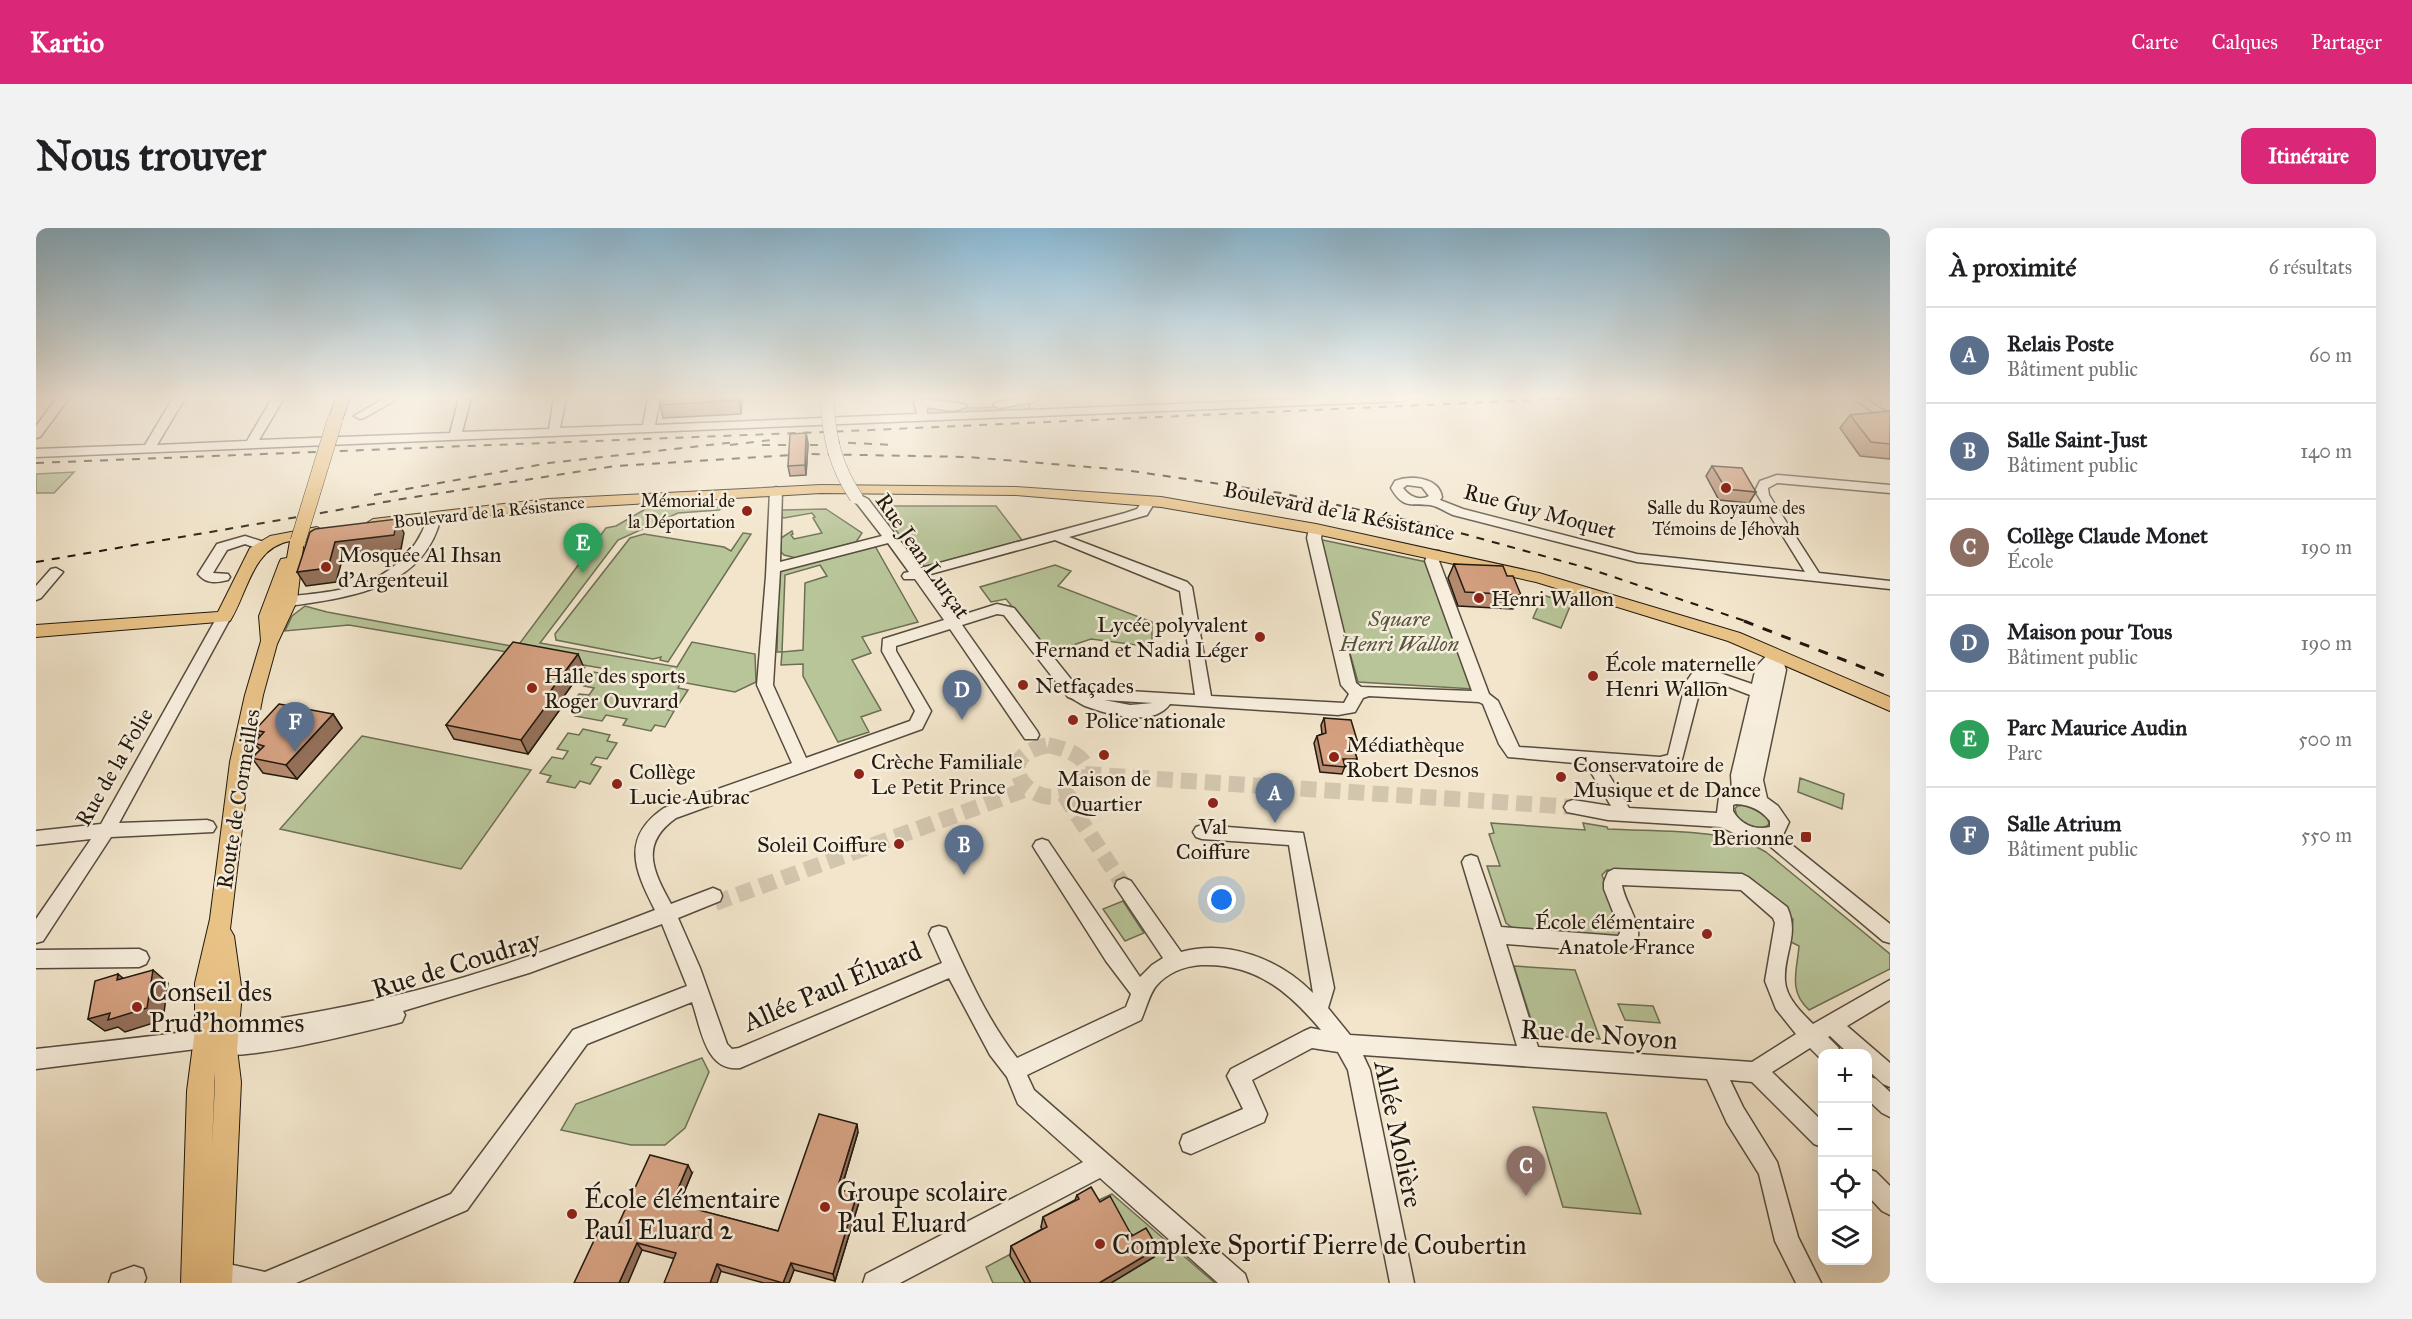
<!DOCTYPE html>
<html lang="fr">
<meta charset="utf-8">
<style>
body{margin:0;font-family:"IM FELL Great Primer",serif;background:#f2f2f2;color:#202124}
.controls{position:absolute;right:18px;bottom:18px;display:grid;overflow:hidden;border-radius:12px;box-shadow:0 6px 24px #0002}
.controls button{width:54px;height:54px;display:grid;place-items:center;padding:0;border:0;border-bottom:2px solid #e0e0e0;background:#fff;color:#202124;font:30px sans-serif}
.you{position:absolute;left:1186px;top:672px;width:21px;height:21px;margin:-15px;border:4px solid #fff;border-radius:50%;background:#1a73e8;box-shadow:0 0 0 9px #1a73e833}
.badge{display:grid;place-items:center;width:39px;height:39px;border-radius:50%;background:#db2777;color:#fff;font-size:20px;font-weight:700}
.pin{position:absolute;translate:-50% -50px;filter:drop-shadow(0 2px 3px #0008)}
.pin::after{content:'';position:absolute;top:32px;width:21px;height:18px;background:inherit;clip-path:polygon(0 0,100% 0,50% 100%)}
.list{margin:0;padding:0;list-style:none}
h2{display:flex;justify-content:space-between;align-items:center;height:78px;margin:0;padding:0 24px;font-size:26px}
h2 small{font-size:20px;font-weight:400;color:#757577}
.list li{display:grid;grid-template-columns:39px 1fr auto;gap:18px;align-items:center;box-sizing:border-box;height:96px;padding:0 24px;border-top:2px solid #e0e0e0}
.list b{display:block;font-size:22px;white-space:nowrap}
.list p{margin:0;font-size:20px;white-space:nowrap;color:#757577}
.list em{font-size:20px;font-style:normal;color:#757577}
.icon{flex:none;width:33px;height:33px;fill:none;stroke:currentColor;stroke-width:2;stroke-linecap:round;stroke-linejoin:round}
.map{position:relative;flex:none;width:1854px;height:1055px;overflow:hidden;border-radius:12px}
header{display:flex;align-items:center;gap:36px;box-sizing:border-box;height:84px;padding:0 30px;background:#db2777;color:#fff}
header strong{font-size:28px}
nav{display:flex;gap:33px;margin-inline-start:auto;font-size:21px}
.intro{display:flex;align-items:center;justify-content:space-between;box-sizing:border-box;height:144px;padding:0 36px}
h1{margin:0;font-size:42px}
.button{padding:15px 27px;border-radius:12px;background:#db2777;color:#fff;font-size:21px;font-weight:700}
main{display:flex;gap:36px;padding:0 36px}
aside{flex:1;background:#fff;border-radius:12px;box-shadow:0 6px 24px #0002}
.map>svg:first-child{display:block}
</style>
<header>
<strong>Kartio</strong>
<nav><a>Carte</a><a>Calques</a><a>Partager</a></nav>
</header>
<div class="intro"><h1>Nous trouver</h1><a class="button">Itinéraire</a></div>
<main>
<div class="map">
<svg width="1854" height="1055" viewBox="0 0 1854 1055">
<rect width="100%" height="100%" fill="#f2e5cb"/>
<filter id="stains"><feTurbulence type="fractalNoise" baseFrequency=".00333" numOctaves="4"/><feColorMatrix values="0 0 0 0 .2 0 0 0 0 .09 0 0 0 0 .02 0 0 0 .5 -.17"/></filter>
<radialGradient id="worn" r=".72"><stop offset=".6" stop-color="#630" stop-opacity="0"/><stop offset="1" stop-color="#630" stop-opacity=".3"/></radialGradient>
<!-- green -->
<path fill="#b8c599" stroke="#6c6f54" stroke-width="1.5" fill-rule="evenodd" d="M993,173L994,180L986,184L891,188L889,178C922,181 961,182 993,173Z
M38,244L18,265H0V246Z
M841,278H960L986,312L913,332L891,342Z
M613,279H689L683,282L642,285L582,312L504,415L641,439L656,414L719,426L720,454L699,464L645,454L642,460L652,462L643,476L632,474L628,481L638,483L629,499L619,497L615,503L587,497L591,491L570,487L566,493L539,488L542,482L532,480L543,466L553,467L558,460L548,458L558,444L568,446L571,441L313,397L249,403L256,388L269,378L291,384L481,419L570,300L580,298Z
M790,281L826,305L820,314L760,330L748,327L744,323L745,310L756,303L757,306L755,307L758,311L786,305L777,290L779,289L776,285L748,290L745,289L746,282Z
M707,305L715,306L632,434L624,432L625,429L617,431L520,412L519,406L594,310L608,306L688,319L695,323Z
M1282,311L1395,335L1438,461L1322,454Z
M839,318L882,394L826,409L835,425L816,432L845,482L825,489L833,504L802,514L767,448V436L745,437L746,424H741L743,343ZM784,337L791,348L769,355L767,422L746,424L749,347Z
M1019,337L1035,343L1022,358L1116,394V419L1055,411L1013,425L970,371L955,374L944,359Z
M1507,367L1535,376L1525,400L1497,390Z
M547,501L574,507L571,513L581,515L571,531L560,529L555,536L565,539L554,556L544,553L539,560L511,554L515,548L504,545L516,529L527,531L532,523L521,521L532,505L543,507Z
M326,508L495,542L425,641L244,601Z
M1764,550L1808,566L1806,581L1762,564Z
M1710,577L1731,588L1733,596L1731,598C1718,603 1701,595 1699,581L1701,578Z
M1455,595L1549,602L1547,595L1571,599L1572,601C1623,604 1685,599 1730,624L1854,726V741L1773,782C1752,763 1761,743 1763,718L1755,714L1757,691L1709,650L1571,642L1566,647L1586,700L1582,708L1478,701L1470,695L1451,638H1464L1453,606L1458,605Z
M1087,673L1108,705L1089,713L1067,681Z
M1478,738L1539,742L1564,811L1500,807Z
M1582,776L1617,778L1624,795L1589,792Z
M666,830L673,844L649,900L629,917H595L525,902L540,876Z
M1497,879L1570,885L1605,986L1527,979Z
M1076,966L1179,1055H957L950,1039L1009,1008L1005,999Z"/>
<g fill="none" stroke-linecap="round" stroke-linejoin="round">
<!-- minor-tunnel -->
<path stroke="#d3c6af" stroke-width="16" stroke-dasharray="16 8" stroke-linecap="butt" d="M1012,517C1035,522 1066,533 1039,560C1006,592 944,530 1012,517Z
M1049,546L1537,579
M1028,567L1088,658
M679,675L991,561"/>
<defs>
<path id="minor" d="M21,170H33L4,209L0,210V198Z
M137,170H149L121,217L211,213L236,170H248L223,212L414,205L423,170H435L426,204L513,201L518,170H530L524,200L607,197L612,170H624L619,197L881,186L878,174L884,171C894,172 926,174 931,178C920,186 903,181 891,179V186L1287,170H1374L1368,173L0,229V221L109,217Z
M349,170H363L328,190L324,191L318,188Z
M984,170L1003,171L997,174L963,180L957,177L959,175Z
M1816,170H1829L1854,187V195Z
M1741,247L1854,257V265L1741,255L1732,260L1733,267L1783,345L1854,353V361L1601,334L1417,287C1410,284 1401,278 1394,277C1374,275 1367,281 1355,260L1359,253C1374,247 1403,249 1406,269L1404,272L1427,281L1601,326L1769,344L1719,263L1724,253ZM1371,257L1386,259L1393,268C1383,273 1374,269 1367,260Z
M740,259L746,263L744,334L846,308L822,277L814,269L820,265L832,271L885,340L1089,285L1101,281L1108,271H1118L1119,274L1111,287L1033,309L1151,354L1156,359L1175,468L1308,475L1313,466L1305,457L1271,310L1273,301L1280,297L1287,301L1285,310L1320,455L1325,459L1436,463L1389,333L1393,323H1403L1405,326L1403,333L1453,466L1462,473L1483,519L1624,529L1632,527L1650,454L1657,444H1681L1716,456L1720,439L1734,424H1744L1750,442L1727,552L1731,570L1742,578L1753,594L1746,609L1854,696V715L1847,713L1729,614L1710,611L1685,599L1572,592L1531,584L1528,579L1531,574L1537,572L1575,578L1550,536L1472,529L1463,516L1447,476L1443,474L1333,468L1327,470L1319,484L1302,487L1134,476C1117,500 1071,486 1049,478C1042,475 1039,471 1032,469L968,387L961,386L926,397L1001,503L1003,507L1001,511H989L914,401L860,418V423L895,483L886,501L640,590C603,616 617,643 635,676L677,660L684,663L686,668L684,673L642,690L664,740L691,816L696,821L703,820L906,735L893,706L896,700L903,698L910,700C931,745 950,790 981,830L1090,779L1095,766L1070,733L1000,623L997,618L1000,613L1006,611L1012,613L1104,749L1116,737L1127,730L1079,658L1081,653L1088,650L1095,653L1145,724C1192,711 1243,731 1277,765L1253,617L1166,611L1160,609L1157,604L1160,599L1166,597L1267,605L1298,760L1292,780L1314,807L1481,818L1426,634L1429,629L1435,627L1441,629L1465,699L1582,708L1584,705L1583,699L1568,661V654L1572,644L1578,641L1706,646L1712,649L1751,679C1764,707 1747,726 1749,753C1750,770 1766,785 1777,796L1854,752V772L1811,798L1854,835V859L1847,856L1832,842V826H1813L1794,808L1792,809L1802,819L1805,826H1786V832L1774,820L1736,844L1786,893V919L1778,916L1716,854L1694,852L1707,879L1741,934L1762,1009L1785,1055H1760L1739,1013L1723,946L1691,895L1671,851L1327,827L1334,842L1378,1055H1354L1312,842L1302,824L1276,820L1216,852L1231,886L1228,894L1155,926L1147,923L1144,915L1147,907L1207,881L1191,848L1195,841L1268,803L1275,800L1285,802C1252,763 1219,735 1165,737C1148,738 1131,745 1120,758C1113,767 1110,781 1105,792L991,847L998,862L1209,1046L1212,1055H1182L1064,950L864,1055H827L830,1046L1047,934L982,876L971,849L954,827L913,750L704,840C669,844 665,799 656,774L551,816L431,982L260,1055H174L171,1046L174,1037L183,1034L229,1044L415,966L537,802L651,758L626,696L493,745L367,783L369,787L366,794L359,796C326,804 205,835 179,825L176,819L0,841V821C128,807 257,794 382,762C463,741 541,712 619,682C599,643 584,610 628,580L756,535L721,457L730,348L734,263ZM1019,312L1144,363L1159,467L1042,460L978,380L961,376L920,389L891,347ZM852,315L873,344L868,345L866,348L868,351H879L908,392L847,411L846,423L879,483L874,493L770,530L737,457L744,343ZM1666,454H1680L1714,467L1695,547L1696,563L1683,569L1681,585L1593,580L1567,537L1624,541L1645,535ZM1068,472L1117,475L1094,477ZM1700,576C1715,577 1725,582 1734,593V599C1719,603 1704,596 1697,583V577ZM1586,657L1705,662L1737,690L1739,695L1729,753L1740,781L1760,806L1716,834L1502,819L1470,716L1585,725C1621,712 1590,682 1586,657Z
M398,285L405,289C387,366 303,370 240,380L233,375L240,370C277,365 322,365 353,342C367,332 379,319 386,304C390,296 390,287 398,285Z
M209,308L231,315L233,318L226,322L209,316L191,322L177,345L192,346L194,349L192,352C180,355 170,356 162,346L181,316Z
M20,340L27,344L5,370L0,372V358L15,341Z
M188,384L195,389L83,595L171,592L177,594L180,599L177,604L75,609L7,713L0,715V691L55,611L0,617V603L65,596L181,389Z
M103,721L110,724L113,730L110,736L103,739L0,740V722Z
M1832,848L1840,851L1854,864V889L1846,885L1832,872Z
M1832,941L1840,944L1854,958V987L1846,983L1832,968Z
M98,1038L107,1041L110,1050L108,1055H73L76,1046Z"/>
<path id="major" d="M300,170H314L306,192L299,196L292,192Z
M785,257L980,259L1125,269L1280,296L1503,345L1704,405L1854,469V483L1692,413L1500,354L1280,306L1125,279L980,267L785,265L512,281L337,301L329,296L337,291L512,271Z
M281,299L289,304L287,307L268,311L261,373L241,416L227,467L214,534L194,701L198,708L206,765L201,821L205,854L196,1055H145L151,863L159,802V755L174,691L194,534L209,467L225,413L223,388L243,335L245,331L251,330L254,313C216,320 212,364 194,393L0,409V397L182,384L214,320L234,308ZM179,844V854L176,918Z"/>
</defs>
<!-- minor casing -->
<use href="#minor" stroke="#554c3e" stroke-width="3"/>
<!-- major casing -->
<use href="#major" stroke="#21190f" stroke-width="2"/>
<!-- minor -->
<use href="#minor" fill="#f7eedd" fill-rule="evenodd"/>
<!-- major -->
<use href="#major" fill="#e9c286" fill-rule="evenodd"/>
<!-- rail-far1 -->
<path stroke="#21190f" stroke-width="2" stroke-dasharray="8 8" stroke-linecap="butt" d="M796,214L859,217
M694,217L735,212
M726,217H804
M0,235L812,203L1543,170
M338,267L513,235L700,214
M0,334L366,271L579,238L772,226L932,229L1089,242L1245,265L1399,298L1551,340L1712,394"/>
<!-- rail -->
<path stroke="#21190f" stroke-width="3" stroke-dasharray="10 10" stroke-linecap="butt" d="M1708,393L1854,450"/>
<defs>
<path id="minor-bridge" d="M791,172C793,209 799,238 820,269"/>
<path id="major-bridge" d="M262,313L299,192"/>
</defs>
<!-- minor-bridge casing -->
<use href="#minor-bridge" stroke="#554c3e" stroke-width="14" stroke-linecap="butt"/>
<!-- major-bridge casing -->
<use href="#major-bridge" stroke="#21190f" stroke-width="16" stroke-linecap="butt"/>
<!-- minor-bridge -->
<use href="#minor-bridge" stroke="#f7eedd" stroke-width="13"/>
<!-- major-bridge -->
<use href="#major-bridge" stroke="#e9c286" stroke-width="15"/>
</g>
<!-- wall -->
<path fill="#b68a6e" stroke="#21190f" stroke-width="1.5" d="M625,170H706L705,186L627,190L624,177Z
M1854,183V231L1824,228L1804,200L1814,187Z
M770,205L772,216L770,247L754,248L752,238Z
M1676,238L1720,264L1713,275L1683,272L1670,248Z
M1418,336L1471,348L1485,367L1477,381L1422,378L1412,350Z
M548,440L523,475L525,480L492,526L418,511L410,497Z
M297,486L306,500L261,551L227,545L216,530L224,522L218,515L224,508L219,502Z
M1288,490L1321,512L1318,519L1321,531L1317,539L1309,538L1306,546L1284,544L1278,515L1281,508L1286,506L1285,497Z
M822,904L805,962L823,974L799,1053L758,1042L753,1055H728L606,1022L577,1008L656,945L643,977L742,1003Z
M1041,967L1064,974L1118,1029L1075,1055H989L974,1028L975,1018L1006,1001L1005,999L1007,989L1039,972Z"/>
<!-- shaded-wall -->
<path fill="#94705a" stroke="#21190f" stroke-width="1.5" d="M703,170H706L705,186L703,172Z
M770,205L772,216L770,247L769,237Z
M361,291L368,305L365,321L307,329L300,354L270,358L261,344L299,314Z
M542,426L548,440L523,475L525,480L492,526L485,512L513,465Z
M297,486L306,500L261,551L250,537Z
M117,742L132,755L127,792L89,804L82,799L69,803L52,791Z
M82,746L98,759L81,752Z
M821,896L822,904L803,968L801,961Z
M652,937L656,945L640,983L636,975Z
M821,966L823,974L799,1053L797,1046Z
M601,1015L606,1022L592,1055H583Z
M1122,1020L1118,1029L1075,1055H1063Z
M755,1035L758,1042L753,1055H747Z
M681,1036L685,1043L681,1055H674Z"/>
<!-- building -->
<path fill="#d4a080" stroke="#21190f" stroke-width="1.5" d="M625,170H703V172L624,177Z
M1854,183V216L1835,214L1814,187Z
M770,205L769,237L752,238L754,206Z
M1676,238L1706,240L1720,264L1690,261Z
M361,291L358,307L299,314L292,340L261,344L274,304L279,301Z
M1418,336L1467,338L1471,348H1477L1485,367L1429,364Z
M477,414L542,426L513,465L519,466L485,512L410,497Z
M243,476L297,486L250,537L216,530L228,518L218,515L228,504L219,502Z
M1288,490L1315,492L1321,512H1316L1321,531H1307L1309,539L1287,537L1281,508L1290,505Z
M117,742L111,780L72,792L74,785L52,791L59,753L82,746L81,752Z
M783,886L821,896L801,961L821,966L797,1046L755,1035L747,1055L681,1036L674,1055H628L640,1025L601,1015L583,1055H538L562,1004L577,1008L614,927L652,937L636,975L742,1003Z
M1055,959L1064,974L1074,968L1096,1008L1110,1000L1122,1020L1063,1055H995L975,1018L1011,999L1007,989L1043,971L1041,967Z"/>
<!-- sky -->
<linearGradient id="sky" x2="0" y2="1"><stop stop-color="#89b8d3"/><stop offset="0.53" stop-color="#f9f3e8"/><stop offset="1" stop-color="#f9f3e8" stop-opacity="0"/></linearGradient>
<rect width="1854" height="318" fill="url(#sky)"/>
<!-- markers -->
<g fill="#8f2418" stroke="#f7eedd" stroke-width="2">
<circle cx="1690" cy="260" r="6"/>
<circle cx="711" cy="283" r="6"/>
<circle cx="290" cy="339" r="6"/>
<circle cx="1443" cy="370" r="6"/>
<circle cx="1224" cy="409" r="6"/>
<circle cx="1557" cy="448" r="6"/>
<circle cx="987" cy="457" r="6"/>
<circle cx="496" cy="460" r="6"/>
<circle cx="1037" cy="492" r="6"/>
<circle cx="1068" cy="527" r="6"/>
<circle cx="1298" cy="529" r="6"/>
<circle cx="823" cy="546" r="6"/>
<circle cx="1525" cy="549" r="6"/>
<circle cx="581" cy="556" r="6"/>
<circle cx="1177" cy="575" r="6"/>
<rect x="1764" y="603" width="12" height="12" rx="3"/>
<circle cx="863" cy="616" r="6"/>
<circle cx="1671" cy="706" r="6"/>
<circle cx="101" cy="779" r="6"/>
<circle cx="789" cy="979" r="6"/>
<circle cx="536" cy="986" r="6"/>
<circle cx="1064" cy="1016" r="6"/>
</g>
<g text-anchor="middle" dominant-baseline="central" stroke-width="5" stroke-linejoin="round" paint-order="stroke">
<!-- far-poi labels -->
<g font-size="18" fill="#21190f" stroke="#f7eedd" text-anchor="end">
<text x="699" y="273">Mémorial de<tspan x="699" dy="21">la Déportation</tspan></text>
<text x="1690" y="280" text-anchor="middle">Salle du Royaume des<tspan x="1690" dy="21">Témoins de Jéhovah</tspan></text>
</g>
<!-- far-street labels -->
<g font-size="18" fill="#21190f" stroke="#f7eedd">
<text transform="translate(453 284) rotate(-6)">Boulevard de la Résistance</text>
</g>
<!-- street labels -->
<g font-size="22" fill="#21190f" stroke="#f7eedd">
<text transform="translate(1303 283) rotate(11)">Boulevard de la Résistance</text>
<text transform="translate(1504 283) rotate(15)">Rue Guy Moquet</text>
<text transform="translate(887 328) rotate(55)">Rue Jean Lurçat</text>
<text transform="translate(78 539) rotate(-60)">Rue de la Folie</text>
<text transform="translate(202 571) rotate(-81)">Route de Cormeilles</text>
</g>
<!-- poi labels -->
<g font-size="22" fill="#21190f" stroke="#f7eedd" text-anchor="start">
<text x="302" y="326">Mosquée Al Ihsan<tspan x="302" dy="25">d'Argenteuil</tspan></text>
<text x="1455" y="370">Henri Wallon</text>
<text x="1212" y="396" text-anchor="end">Lycée polyvalent<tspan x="1212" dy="25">Fernand et Nadia Léger</tspan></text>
<text x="1569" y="435">École maternelle<tspan x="1569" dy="25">Henri Wallon</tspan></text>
<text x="508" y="447">Halle des sports<tspan x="508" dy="25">Roger Ouvrard</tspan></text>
<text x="999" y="457">Netfaçades</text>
<text x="1049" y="492">Police nationale</text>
<text x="1310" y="516">Médiathèque<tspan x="1310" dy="25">Robert Desnos</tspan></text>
<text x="835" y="533">Crèche Familiale<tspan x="835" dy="25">Le Petit Prince</tspan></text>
<text x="1537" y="536">Conservatoire de<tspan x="1537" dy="25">Musique et de Dance</tspan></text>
<text x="593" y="543">Collège<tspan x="593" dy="25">Lucie Aubrac</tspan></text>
<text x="1068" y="550" text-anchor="middle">Maison de<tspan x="1068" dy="25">Quartier</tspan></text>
<text x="1177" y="598" text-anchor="middle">Val<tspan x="1177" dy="25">Coiffure</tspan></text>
<text x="1758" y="609" text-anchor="end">Berionne</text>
<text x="851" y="616" text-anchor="end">Soleil Coiffure</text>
<text x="1659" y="693" text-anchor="end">École élémentaire<tspan x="1659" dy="25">Anatole France</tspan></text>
</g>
<!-- park labels -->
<g font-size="22" font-style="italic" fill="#56553f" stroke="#f7eedd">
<text x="1363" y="390">Square<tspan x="1363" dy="25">Henri Wallon</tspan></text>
</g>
<!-- near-street labels -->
<g font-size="27" fill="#21190f" stroke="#f7eedd">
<text transform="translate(420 736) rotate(-17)">Rue de Coudray</text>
<text transform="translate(796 758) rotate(-23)">Allée Paul Éluard</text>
<text transform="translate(1563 806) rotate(4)">Rue de Noyon</text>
<text transform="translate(1363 906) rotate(78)">Allée Molière</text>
</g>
<!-- near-poi labels -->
<g font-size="27" fill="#21190f" stroke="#f7eedd" text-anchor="start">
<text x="113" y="763">Conseil des<tspan x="113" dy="31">Prud'hommes</tspan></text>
<text x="801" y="963">Groupe scolaire<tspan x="801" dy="31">Paul Eluard</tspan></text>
<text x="548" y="970">École élémentaire<tspan x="548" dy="31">Paul Eluard 2</tspan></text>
<text x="1076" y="1016">Complexe Sportif Pierre de Coubertin</text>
</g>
</g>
<rect width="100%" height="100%" filter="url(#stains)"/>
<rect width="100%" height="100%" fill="url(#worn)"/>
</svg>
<div class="controls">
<button>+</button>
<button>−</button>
<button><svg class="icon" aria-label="locate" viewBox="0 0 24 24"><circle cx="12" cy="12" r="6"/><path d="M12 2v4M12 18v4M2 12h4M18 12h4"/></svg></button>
<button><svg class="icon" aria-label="layers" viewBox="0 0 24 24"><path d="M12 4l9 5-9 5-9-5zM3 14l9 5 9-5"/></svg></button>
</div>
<div class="you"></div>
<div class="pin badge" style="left:1239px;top:595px;background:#5c6f8a">A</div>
<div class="pin badge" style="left:928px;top:647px;background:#5c6f8a">B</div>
<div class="pin badge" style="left:1490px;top:968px;background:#8d6e63">C</div>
<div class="pin badge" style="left:926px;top:492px;background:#5c6f8a">D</div>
<div class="pin badge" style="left:547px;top:345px;background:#2e9e5b">E</div>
<div class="pin badge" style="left:259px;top:524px;background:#5c6f8a">F</div>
</div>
<aside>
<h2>À proximité<small>6 résultats</small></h2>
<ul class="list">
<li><span class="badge" style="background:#5c6f8a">A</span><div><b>Relais Poste</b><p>Bâtiment public</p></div><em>60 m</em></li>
<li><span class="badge" style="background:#5c6f8a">B</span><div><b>Salle Saint-Just</b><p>Bâtiment public</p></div><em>140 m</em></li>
<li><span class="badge" style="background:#8d6e63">C</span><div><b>Collège Claude Monet</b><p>École</p></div><em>190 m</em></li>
<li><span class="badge" style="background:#5c6f8a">D</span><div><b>Maison pour Tous</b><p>Bâtiment public</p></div><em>190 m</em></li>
<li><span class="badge" style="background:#2e9e5b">E</span><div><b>Parc Maurice Audin</b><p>Parc</p></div><em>500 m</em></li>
<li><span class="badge" style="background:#5c6f8a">F</span><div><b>Salle Atrium</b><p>Bâtiment public</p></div><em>550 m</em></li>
</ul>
</aside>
</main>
